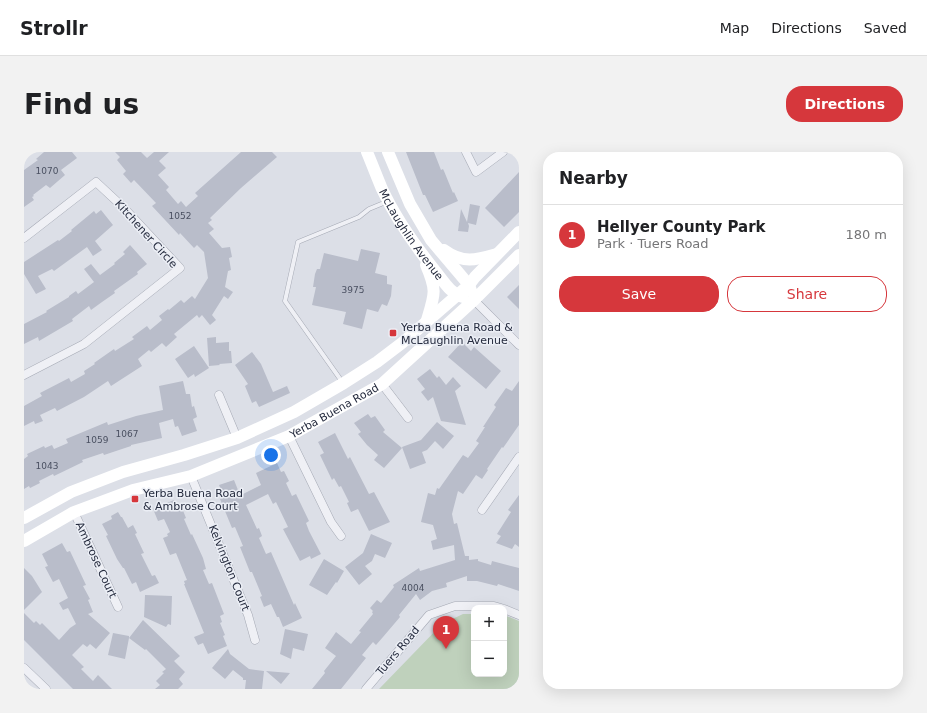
<!DOCTYPE html>
<meta charset="utf-8">
<style>
body{margin:0;font-family:"DejaVu Sans",sans-serif;background:#f2f2f2;color:#202124}
.controls{position:absolute;right:12px;bottom:12px;display:grid;overflow:hidden;border-radius:8px;box-shadow:0 4px 16px #0002}
.controls button{width:36px;height:36px;display:grid;place-items:center;padding:0;border:0;border-bottom:1px solid #e0e0e0;background:#fff;color:#202124;font:20px sans-serif}
.you{position:absolute;left:247px;top:303px;width:14px;height:14px;margin:-10px;border:3px solid #fff;border-radius:50%;background:#1a73e8;box-shadow:0 0 0 6px #1a73e833}
.badge{display:grid;place-items:center;width:26px;height:26px;border-radius:50%;background:#d6373c;color:#fff;font-size:13px;font-weight:700}
.pin{position:absolute;translate:-50% -33px;filter:drop-shadow(0 1px 2px #0008)}
.pin::after{content:'';position:absolute;top:21px;width:14px;height:12px;background:inherit;clip-path:polygon(0 0,100% 0,50% 100%)}
.list{margin:0;padding:0;list-style:none}
h2{display:flex;justify-content:space-between;align-items:center;height:52px;margin:0;padding:0 16px;font-size:17px}
h2 small{font-size:13px;font-weight:400;color:#757577}
.list li{display:grid;grid-template-columns:26px 1fr auto;gap:12px;align-items:center;box-sizing:border-box;height:60px;padding:0 16px;border-top:1px solid #e0e0e0}
.list b{display:block;font-size:15px;white-space:nowrap}
.list p{margin:0;font-size:13px;white-space:nowrap;color:#757577}
.list em{font-size:13px;font-style:normal;color:#757577}
.actions{display:flex;gap:8px;padding:12px 16px}
.actions a{flex:1;padding:9px 0;border:1px solid #d6373c;border-radius:16px;text-align:center;font-size:14px;color:#d6373c}
.actions .main{background:#d6373c;color:#fff}
.map{position:relative;flex:none;width:495px;height:537px;overflow:hidden;border-radius:16px}
header{display:flex;align-items:center;gap:24px;box-sizing:border-box;height:56px;padding:0 20px;background:#fff;border-bottom:1px solid #e0e0e0}
header strong{font-size:19px}
nav{display:flex;gap:22px;margin-inline-start:auto;font-size:14px}
.intro{display:flex;align-items:center;justify-content:space-between;box-sizing:border-box;height:96px;padding:0 24px}
h1{margin:0;font-size:28px}
.button{padding:10px 18px;border-radius:16px;background:#d6373c;color:#fff;font-size:14px;font-weight:700}
main{display:flex;gap:24px;padding:0 24px}
aside{flex:1;background:#fff;border-radius:16px;box-shadow:0 4px 16px #0002}
.map>svg:first-child{display:block}
</style>
<header>
<strong>Strollr</strong>
<nav><a>Map</a><a>Directions</a><a>Saved</a></nav>
</header>
<div class="intro"><h1>Find us</h1><a class="button">Directions</a></div>
<main>
<div class="map">
<svg width="495" height="537" viewBox="0 0 495 537">
<rect width="100%" height="100%" fill="#dcdfe7"/>
<!-- green -->
<path fill="#bfd1bc" d="M439,462H450V522H480V463L495,469V537H355L418,472Z"/>
<!-- building -->
<path fill="#b9bdca" d="M20,0H48L53,6L37,18L41,23L26,36L22,33L9,43L10,44L8,45L10,48L0,55V18L14,8L12,7Z
M91,0H117L123,6L130,0H145L135,9L142,16L134,23L145,35L142,38L154,52L157,49L162,55L174,44L171,41L217,0H248L253,5L217,36L186,66L188,68L184,71L190,77L185,81L198,96L206,95L208,105L205,106L207,118L204,119L201,135L209,140L204,147L200,144L188,163L192,168L186,173L178,163L175,166L173,163L150,182L153,185L142,195L138,191L127,200L125,198L114,207L118,214L87,234L84,229L60,245L33,259L31,256L16,263L19,269L11,272L10,269L0,274V254L18,244L16,241L45,226L47,230L61,222L60,219L71,212L70,211L90,197L91,199L110,187L108,185L123,174L126,178L138,168L135,164L144,157L145,158L157,148L160,151L168,144L171,147L184,126L180,100L173,93L170,96L156,81L155,83L128,54L132,51L110,28L107,31L99,22L102,19L93,8L96,5Z
M382,0H410L417,18L419,17L420,19L429,41L430,40L434,49L409,60L401,43H399Z
M495,20V60L480,75L461,56Z
M446,52L456,54L452,73L444,71L445,74L444,80L434,79L437,57L443,70Z
M77,58L89,73L71,89L78,98L69,104L63,95L30,119L28,117L14,124L22,137L12,142L0,122V110L34,88L35,89L48,79L47,78L70,59L72,62Z
M106,93L123,112L113,120L114,122L90,139L91,141L78,150L67,158L65,154L48,167L49,169L15,189L14,185L0,192V172L23,160L22,159L45,145V144L52,139L54,142L70,130L60,117L67,112L76,123L91,112L90,111L101,102L99,100Z
M337,97L356,101L351,121L363,124V132L368,133L367,144L363,154L358,152L354,160L343,157L338,177L319,172L322,160L288,153L292,135H289L291,122L293,117H296L300,101L334,109Z
M495,133V157L483,145Z
M192,185V191L205,190V199H207L208,211L195,212L196,213L185,214L183,186Z
M438,190L447,199L450,195L477,219L462,237L424,205Z
M170,194L185,216L171,225L170,222L164,226L151,207Z
M228,200L237,212L249,240L263,234L266,241L235,255L232,249L228,251L221,234L224,232L211,213Z
M406,217L413,226L415,224L422,233L429,225L437,234L431,239L442,273L417,269L409,245L404,249L397,240L401,237L393,227Z
M159,229L162,242H166L168,255L170,254L173,265L169,267L173,279L158,284L154,274L151,275L149,267L135,271L138,286L107,293V294L80,303L79,301L58,308L59,310L30,324L29,322L15,329L16,331L6,336L5,334L0,337V307L4,304L3,302L20,294L21,296L28,293L30,297L44,291L42,287L83,270L84,273L112,264L139,258L135,234Z
M495,229V273L479,296L478,295L463,317L464,318L458,327L452,323L439,342L434,339L428,362L430,372L433,371L441,404H445V408L454,407V409L467,413L468,409L495,416V439L474,432L473,434L453,429H443V424L422,431L423,435L408,439L396,448L392,442L375,463L376,465L359,485L352,493L349,490L338,503L342,506L317,537H288L301,521L300,519L312,504L301,496L312,480L327,492L337,480L335,479L349,462L348,460L349,459L346,456L353,448L357,451L370,435L369,433L395,416L396,419L431,408L430,393L409,398L407,389L413,387L409,373L397,370L404,341L411,343L413,336L415,337L439,303L444,306L455,291L452,289L461,275H459L472,255L470,253L482,236L488,239Z
M344,262L347,266L351,264L361,278L359,280L378,296L360,316L350,308L354,303L343,293L334,282L337,280L330,271Z
M413,270L430,284L419,297L411,289L403,298L398,300L402,311L386,317L378,295L397,288Z
M311,281L324,307L326,305L345,342L350,340L366,370L345,379L334,357L327,360L323,351L325,350L317,334L315,335L310,326L308,328L296,303L300,301L294,290Z
M253,311L257,320L260,319L265,329L262,331L268,344L272,342L285,369L282,371L285,379L297,402L287,407L286,404L276,409L259,377L264,375L252,350L249,352L244,342L222,353L233,377L235,376L238,384L235,386L242,402L247,400L270,453L271,451L278,466L259,475L255,465H253L247,452L240,455L236,445L238,444L228,420H226L216,395L219,394L211,375L208,376L196,347L200,345L195,333L210,328L214,338L217,337L219,342L237,333L232,321Z
M495,343V395L491,392L488,397L472,391L477,384L473,382L487,360L484,358Z
M150,348L154,357L158,356L162,366L160,367L167,383L168,382L179,406L182,417L179,418L185,432L188,431L200,462L196,464L198,470L196,471L201,483L199,484L203,494L184,502L179,491L174,493L170,485L180,481L160,432H161L160,429L163,428L152,401L146,403L139,386L144,384L143,382L146,380L140,367L134,369L129,357Z
M94,360L97,365H98L104,376L109,373L113,381L111,382L120,401L117,402L128,424L131,423L135,431L116,440L112,430L108,432L100,416H99L93,407L82,384L84,383L78,372L88,367L87,364Z
M347,382L368,391L361,406L351,402L348,409L341,414L348,422L335,433L321,415L339,401Z
M38,391L43,400L46,399L62,433L59,434L66,447L64,448L69,460L64,462L86,481L72,497L66,492L63,495L59,492L48,503L60,515L57,517L69,529L74,523L88,537H49L0,488V461L10,471L12,469L16,473L18,471L35,488L46,476L52,472L44,456L39,458L35,451L44,446L35,427L29,430L21,415L24,414L18,402Z
M300,407L320,419L313,431L312,430L303,443L285,433Z
M0,416L8,424L18,440L0,458Z
M121,443L148,444L147,473L144,472L142,475L120,465Z
M119,468L156,504L150,509L161,520L155,527L159,532L154,537H131L136,533L132,529L140,521L138,520L142,517L122,497L121,498L105,486L101,507L84,503L89,481L105,484V486Z
M261,477L284,482L280,499L269,496L267,507L256,502Z
M204,497L206,502L225,517L240,519L238,537H221L222,528H219V526L209,518L201,527L188,516Z
M242,519L266,521L257,532Z"/>
<g fill="none" stroke-linecap="round" stroke-linejoin="round">
<defs>
<path id="service" d="M319,231L261,149L274,90L335,65L345,57L362,50"/>
<path id="minor" d="M442,0L452,20L479,0
M0,86L72,30L101,57L156,116L60,192L0,223
M450,148L495,193
M358,232L384,266
M195,243L213,286
M265,284L307,370L317,384
M167,324L224,463L231,488
M458,358L495,305
M50,360L94,455
M480,457L495,463
M0,516L22,537
M342,537L405,463L431,454H470L477,456"/>
</defs>
<!-- service casing -->
<use href="#service" stroke="#a5a9b4" stroke-width="5"/>
<!-- minor casing -->
<use href="#minor" stroke="#a5a9b4" stroke-width="9"/>
<!-- service -->
<use href="#service" stroke="#eff0f5" stroke-width="4"/>
<!-- minor -->
<use href="#minor" stroke="#eff0f5" stroke-width="8"/>
<!-- secondary -->
<g stroke="#fff" stroke-width="12">
<path id="s1" d="M343,0C348,12 353,25 358,37C372,67 392,95 412,120C420,130 427,142 439,145"/>
<path d="M364,0L386,52L407,88L445,133L447,139"/>
<path d="M420,98C439,112 452,108 473,102"/>
<path d="M402,113C413,138 411,142 403,168"/>
<path d="M0,366L47,340L99,320L160,303L213,286L270,260L320,231L353,210L378,191L445,133L451,125L495,80"/>
<path id="s2" d="M0,389L50,360L109,338L167,324L265,284L358,232L450,148L495,103"/>
</g>
</g>
<!-- markers -->
<g fill="#d6373c" stroke="#ebeef5" stroke-width="1.5">
<rect x="365" y="177" width="8" height="8" rx="2"/>
<rect x="107" y="343" width="8" height="8" rx="2"/>
</g>
<g text-anchor="middle" dominant-baseline="central" stroke-width="3" stroke-linejoin="round" paint-order="stroke">
<!-- number labels -->
<g font-size="9" fill="#4a5061">
<text x="23" y="19">1070</text>
<text x="156" y="64">1052</text>
<text x="329" y="138">3975</text>
<text x="103" y="282">1067</text>
<text x="73" y="288">1059</text>
<text x="23" y="314">1043</text>
<text x="389" y="436">4004</text>
</g>
<!-- street labels -->
<g font-size="11" fill="#252b3e" stroke="#ebeef5">
<text transform="translate(122 82) rotate(48)">Kitchener Circle</text>
<text stroke="none"><textPath href="#s1" startOffset="94">McLaughlin Avenue</textPath></text>
<text stroke="none"><textPath href="#s2" startOffset="338">Yerba Buena Road</textPath></text>
<text transform="translate(72 408) rotate(65)">Ambrose Court</text>
<text transform="translate(205 416) rotate(68)">Kelvington Court</text>
<text transform="translate(374 499) rotate(-50)">Tuers Road</text>
</g>
<!-- poi labels -->
<g font-size="11" fill="#252b3e" stroke="#ebeef5" text-anchor="start">
<text x="377" y="175">Yerba Buena Road &amp;<tspan x="377" dy="13">McLaughlin Avenue</tspan></text>
<text x="119" y="341">Yerba Buena Road<tspan x="119" dy="13">&amp; Ambrose Court</tspan></text>
</g>
</g>
</svg>
<div class="controls">
<button>+</button>
<button>−</button>
</div>
<div class="you"></div>
<div class="pin badge" style="left:422px;top:497px">1</div>
</div>
<aside>
<h2>Nearby<small></small></h2>
<ul class="list">
<li><span class="badge">1</span><div><b>Hellyer County Park</b><p>Park · Tuers Road</p></div><em>180 m</em></li>
</ul>
<div class="actions"><a class="main">Save</a><a>Share</a></div>
</aside>
</main>
